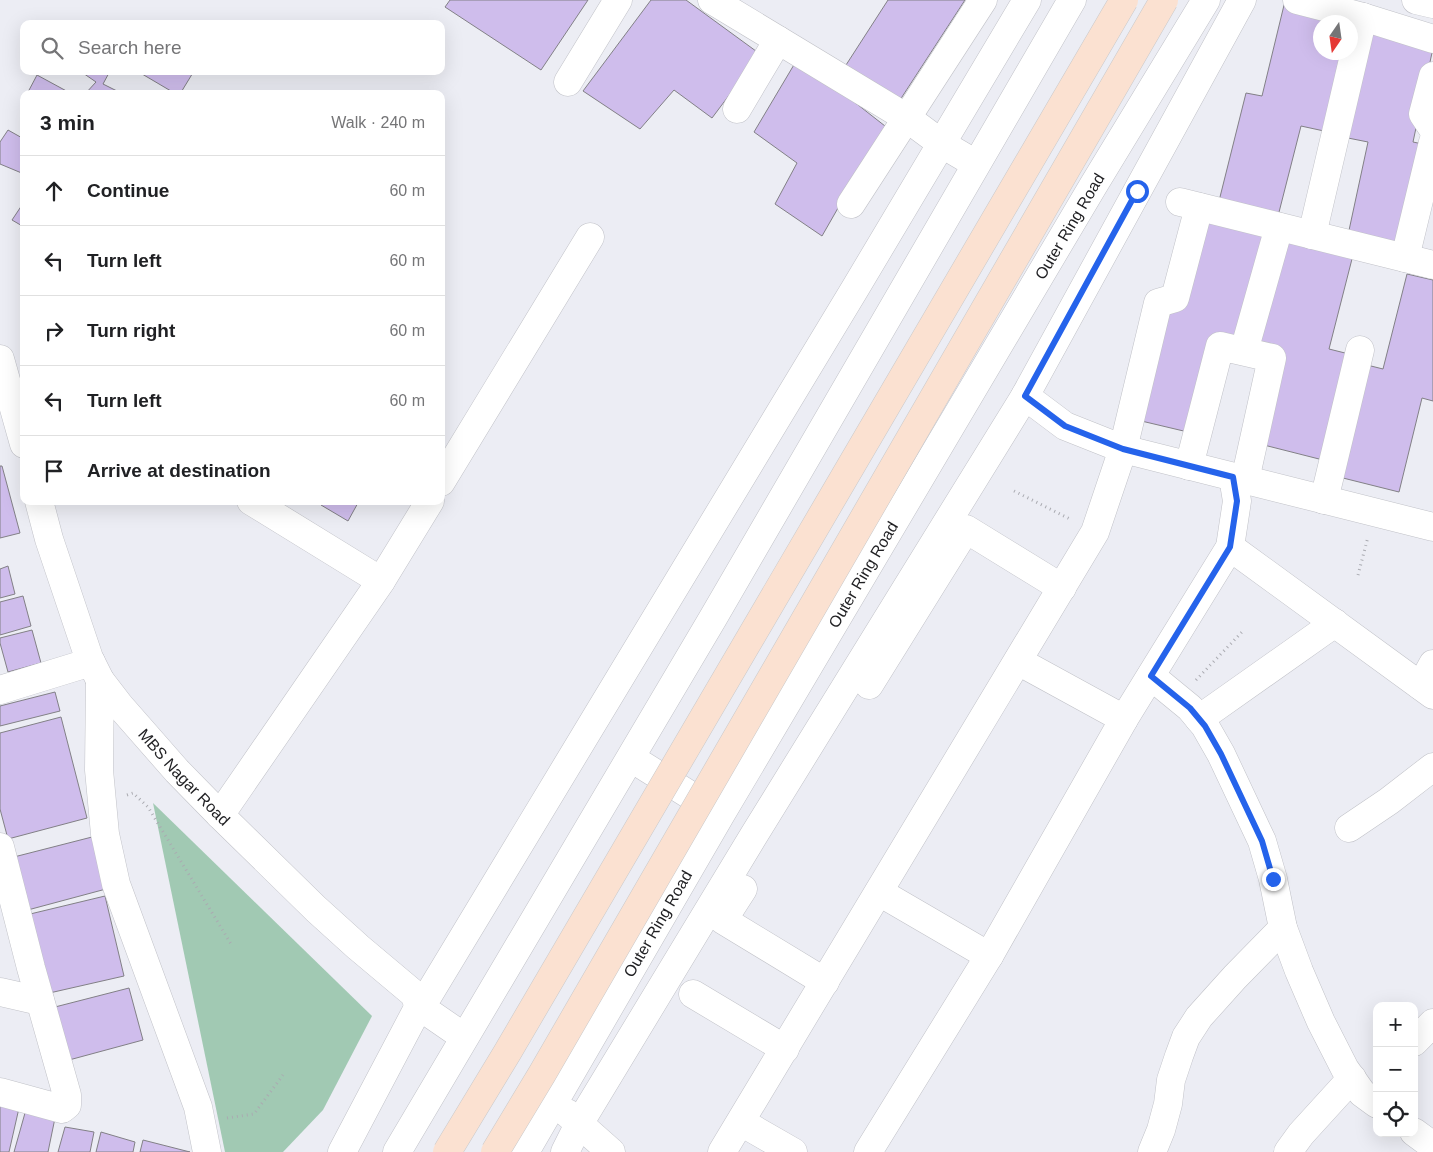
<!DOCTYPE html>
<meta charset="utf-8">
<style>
body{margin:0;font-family:Arial,sans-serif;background:#f6f6f6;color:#202124}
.controls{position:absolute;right:15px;bottom:15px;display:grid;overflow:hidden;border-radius:10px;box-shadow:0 5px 20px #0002}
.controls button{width:45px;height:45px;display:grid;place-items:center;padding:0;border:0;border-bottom:1px solid #e0e0e0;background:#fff;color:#202124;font:25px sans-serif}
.compass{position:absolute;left:1313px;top:15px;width:45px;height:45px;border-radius:50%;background:#fff;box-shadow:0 5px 20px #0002;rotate:193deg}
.stop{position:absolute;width:15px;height:15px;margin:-11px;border:4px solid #2563eb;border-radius:50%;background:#fff}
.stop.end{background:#2563eb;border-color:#fff;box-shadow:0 1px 5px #0008}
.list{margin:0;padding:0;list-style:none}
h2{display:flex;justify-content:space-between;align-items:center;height:65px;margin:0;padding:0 20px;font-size:21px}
h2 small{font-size:16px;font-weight:400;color:#757577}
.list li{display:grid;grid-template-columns:32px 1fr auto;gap:15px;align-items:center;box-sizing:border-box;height:70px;padding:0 20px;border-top:1px solid #e0e0e0}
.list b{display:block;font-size:19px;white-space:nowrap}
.list em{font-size:16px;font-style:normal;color:#757577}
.icon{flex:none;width:28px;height:28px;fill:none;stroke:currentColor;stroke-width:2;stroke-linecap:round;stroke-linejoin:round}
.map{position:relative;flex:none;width:1433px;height:1152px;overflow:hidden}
.search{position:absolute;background:#fff;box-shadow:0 5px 20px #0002;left:20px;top:20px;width:425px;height:55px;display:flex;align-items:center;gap:12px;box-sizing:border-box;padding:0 18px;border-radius:10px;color:#757577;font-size:19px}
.panel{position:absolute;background:#fff;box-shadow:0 5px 20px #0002;left:20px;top:90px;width:425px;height:415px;border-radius:10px}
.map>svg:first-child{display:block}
</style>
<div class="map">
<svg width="1433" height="1152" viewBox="0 0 1433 1152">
<rect width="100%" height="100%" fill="#ecedf4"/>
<!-- green -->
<path fill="#a1c9b3" d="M153,803L372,1016L323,1110L283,1152H225Z"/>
<!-- building -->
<path fill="#cfbdec" stroke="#828086" d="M450,0H588L541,70L445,7Z
M651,0H686L760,54L712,118L674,90L640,129L583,91Z
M888,0H965L900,100L846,65Z
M1285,1L1350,22H1320V52H1344L1324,131L1301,126L1277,220L1218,205L1246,93L1262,96Z
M1361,29L1433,48L1413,142L1427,145L1405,247L1348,235L1368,142L1338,136Z
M798,58L885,126L822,236L775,204L797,163L754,132Z
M80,71H110L103,84L123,94H85L96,82Z
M137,71H194L180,94H176Z
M37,75L72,94H27Z
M8,130L24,139V174L0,164V142Z
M24,202V227L12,220Z
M1200,215L1267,232L1239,345L1192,433L1133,419L1161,306Z
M1285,238L1353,255L1329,349L1349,354L1323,460L1256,443L1258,347Z
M1407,274L1433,280V401L1422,398L1399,492L1339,477L1367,365L1383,369Z
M0,466H2L20,533L0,538Z
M323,501H359L348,521L321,505Z
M8,566L15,594L0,598V569Z
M23,596L31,626L0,635V602Z
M32,630L41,663L8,672L0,643V638Z
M55,692L60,711L0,726V706Z
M61,717L87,818L8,839L0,809V733Z
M92,837L106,889L24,911L10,858Z
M105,896L124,976L45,994L26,915Z
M129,988L143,1040L69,1060L55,1007Z
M0,1104L19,1108L9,1152H0Z
M25,1113L55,1118L48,1152H14Z
M65,1127L94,1132L90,1152H58Z
M101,1132L135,1142L133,1152H96Z
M143,1140L190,1152H140Z"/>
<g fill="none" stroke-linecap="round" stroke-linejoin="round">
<defs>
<g id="minor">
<path d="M712,0L907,118L942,144L976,164"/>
<path d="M1297,0L1363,17L1433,39"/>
<path d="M1416,0L1433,4"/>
<path d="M1433,76L1423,114L1433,129"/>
<path d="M568,82L618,0"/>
<path d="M737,109L778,40"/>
<path d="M1180,202L1433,265"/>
<path d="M851,204L983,0"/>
<path d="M1312,235L1363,17"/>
<path d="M1405,258L1433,142"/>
<path d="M1244,351L1279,227"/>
<path d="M0,359L24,444"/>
<path d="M1025,396L1065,426L1123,449L1433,527"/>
<path d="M1189,466L1220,346L1272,358L1245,480"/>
<path d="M441,482L590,237"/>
<path d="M1324,500L1360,350"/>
<path id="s1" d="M39,501L49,539L89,658L100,680L120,706L177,771L220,815L316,909L358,947L414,994L419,1006L464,1037"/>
<path d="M251,501L381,581"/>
<path d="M1230,547L1433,695"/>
<path d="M1018,661L1124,719"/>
<path d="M1151,676L1190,708L1205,726L1221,754L1262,841L1273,879L1283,928L1299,971L1321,1022L1345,1069L1362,1093L1377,1104"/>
<path d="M100,680L99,770L105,834L116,884L198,1107L207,1152"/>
<path d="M869,685L966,529L1062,588"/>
<path d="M1421,686L1433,664"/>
<path d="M0,690L91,662"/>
<path d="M1199,719L1335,623"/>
<path d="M631,758L720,814"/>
<path d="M220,815L381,581L430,501"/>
<path d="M1349,828L1389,801L1433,767"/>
<path d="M0,847L31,968L67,1095V1105L62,1109L0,1092"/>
<path d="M743,889L723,920L825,982"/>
<path d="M879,892L989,956"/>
<path d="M0,992L40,1001"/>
<path d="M693,994L785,1049"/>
<path d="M1414,1042L1433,1023"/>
<path d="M567,1113L611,1152"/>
<path d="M741,1122L793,1152"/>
<path d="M1414,1132L1433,1146"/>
<path d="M342,1152L419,1006L429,994L856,287L1027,0"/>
<path d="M397,1152L713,618L1072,0"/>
<path id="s2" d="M525,1152L721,814L1093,186L1206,0"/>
<path d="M565,1152L579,1124L754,835L1025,396L1242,0"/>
<path d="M722,1152L1095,532L1123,449L1158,303L1175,298L1199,207"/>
<path d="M868,1152L989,956L1124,719L1230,547L1237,501L1233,477"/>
<path d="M1152,1152L1161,1130L1168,1104L1171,1080L1179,1056L1186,1037L1199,1017L1235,977L1283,928"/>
<path d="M1288,1152L1301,1134L1352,1078"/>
</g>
</defs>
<!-- minor casing -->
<use href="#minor" stroke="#c1c2c8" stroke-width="29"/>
<!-- path -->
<path stroke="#aaabb1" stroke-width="3" stroke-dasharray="1 4" stroke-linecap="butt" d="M1014,491L1070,519
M1358,575L1368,537
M1196,680L1242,632
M127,795L133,793L148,807L231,944
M227,1118L254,1114L283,1075"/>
<!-- minor -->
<use href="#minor" stroke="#fff" stroke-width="28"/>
<defs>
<path id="major-bridge" d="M447,1152L507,1053L1124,0
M495,1152L542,1074L1164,0"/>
</defs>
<!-- major-bridge casing -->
<use href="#major-bridge" stroke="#c9c9ca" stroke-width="29" stroke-linecap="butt"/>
<!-- major-bridge -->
<use href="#major-bridge" stroke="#fbe1d1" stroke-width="28"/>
</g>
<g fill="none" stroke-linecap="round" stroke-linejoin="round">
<!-- route -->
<path stroke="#2563eb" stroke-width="6" d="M1137,191L1025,396L1065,426L1123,449L1233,477L1237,501L1230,547L1151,676L1190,708L1205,726L1221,754L1262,841L1273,879"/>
</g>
<g text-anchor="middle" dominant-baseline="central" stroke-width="4.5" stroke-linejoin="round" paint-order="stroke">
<!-- street labels -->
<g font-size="16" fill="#1f1f22" stroke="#fff">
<text stroke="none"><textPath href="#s2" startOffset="1074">Outer Ring Road</textPath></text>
<text stroke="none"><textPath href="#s2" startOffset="669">Outer Ring Road</textPath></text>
<text stroke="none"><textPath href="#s1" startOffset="318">MBS Nagar Road</textPath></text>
<text stroke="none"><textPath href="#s2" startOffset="264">Outer Ring Road</textPath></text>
</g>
</g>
</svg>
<div class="controls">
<button>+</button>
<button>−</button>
<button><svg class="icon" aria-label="locate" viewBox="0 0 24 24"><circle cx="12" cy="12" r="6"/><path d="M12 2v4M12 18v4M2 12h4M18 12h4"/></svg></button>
</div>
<svg class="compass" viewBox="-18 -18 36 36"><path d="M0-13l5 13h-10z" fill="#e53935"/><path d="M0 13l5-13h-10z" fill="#757577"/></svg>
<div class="stop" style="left:1137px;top:191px"></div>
<div class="stop end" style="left:1273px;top:879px"></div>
<div class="search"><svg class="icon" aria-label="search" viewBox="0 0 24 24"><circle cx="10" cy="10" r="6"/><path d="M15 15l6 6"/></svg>Search here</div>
<section class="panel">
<h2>3 min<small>Walk · 240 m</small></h2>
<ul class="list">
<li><svg class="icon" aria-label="ahead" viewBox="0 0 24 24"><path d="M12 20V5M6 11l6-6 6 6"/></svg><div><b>Continue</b></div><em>60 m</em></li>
<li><svg class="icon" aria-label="left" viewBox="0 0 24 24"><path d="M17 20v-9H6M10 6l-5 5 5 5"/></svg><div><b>Turn left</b></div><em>60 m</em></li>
<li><svg class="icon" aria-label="right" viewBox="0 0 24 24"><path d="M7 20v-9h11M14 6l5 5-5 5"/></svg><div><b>Turn right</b></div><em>60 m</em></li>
<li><svg class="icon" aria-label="left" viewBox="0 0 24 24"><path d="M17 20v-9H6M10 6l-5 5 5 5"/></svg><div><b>Turn left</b></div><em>60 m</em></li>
<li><svg class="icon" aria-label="arrive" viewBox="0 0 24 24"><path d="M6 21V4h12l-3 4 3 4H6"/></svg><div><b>Arrive at destination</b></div></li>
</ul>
</section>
</div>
